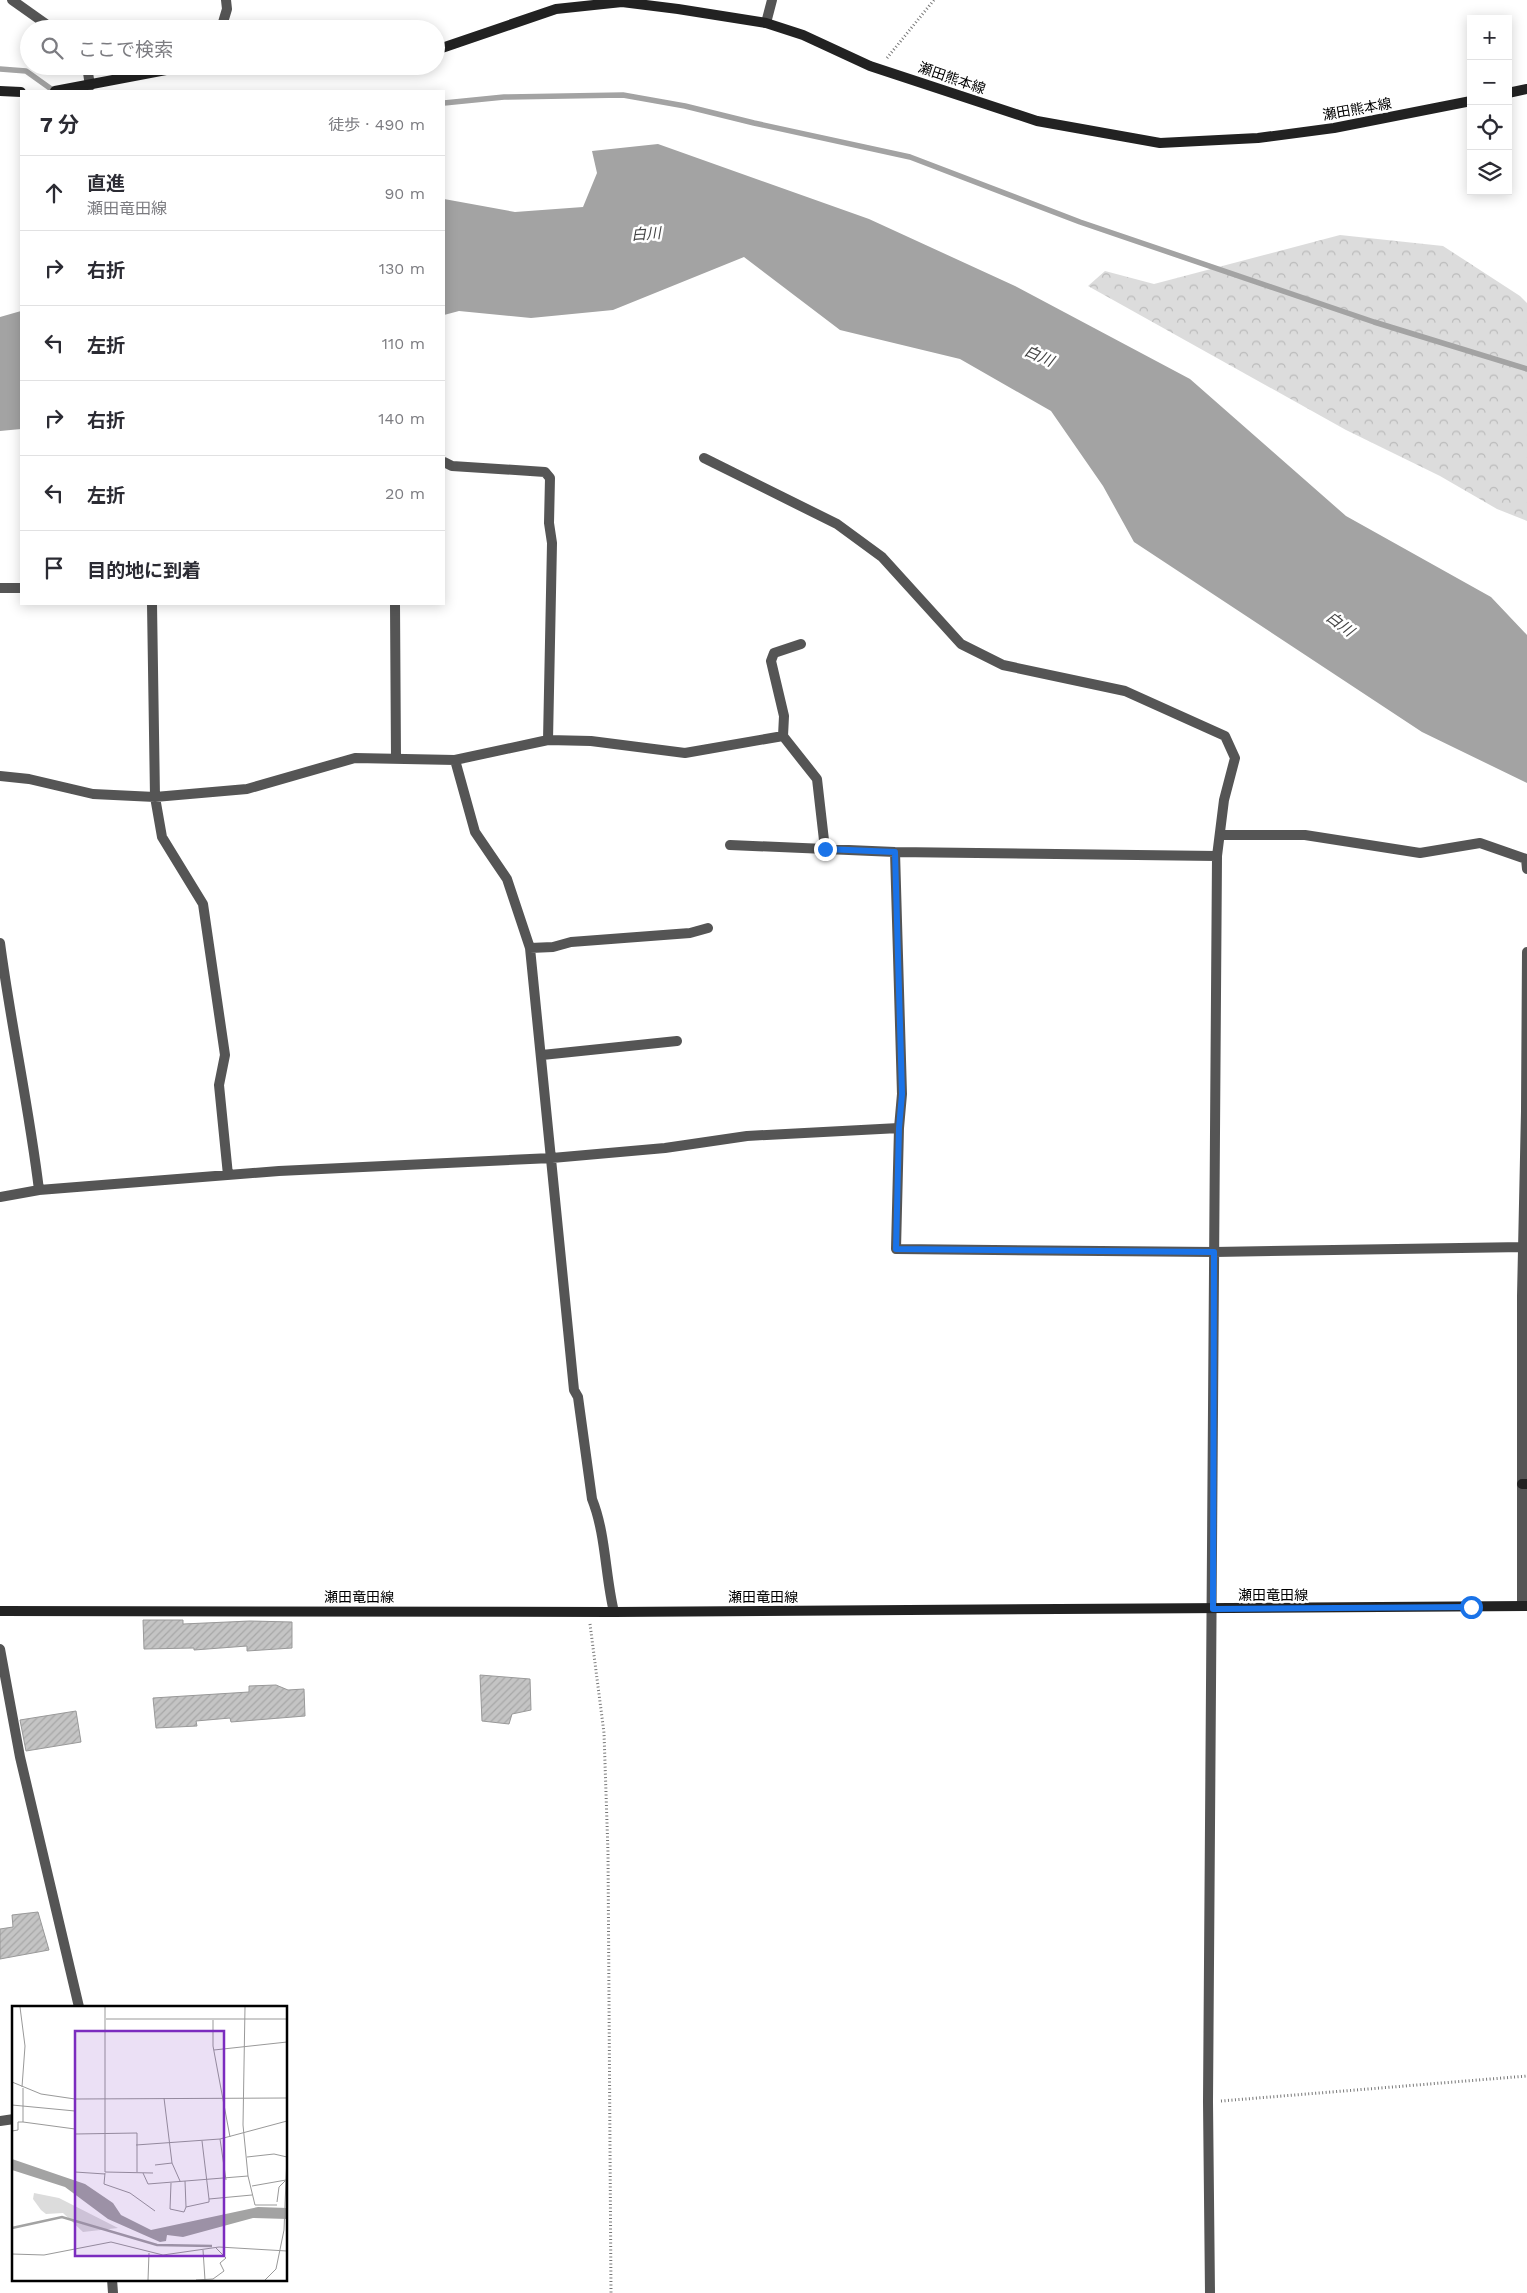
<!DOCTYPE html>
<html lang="ja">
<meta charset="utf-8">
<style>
body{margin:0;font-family:"Work Sans","Noto Sans JP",sans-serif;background:#f7f7f7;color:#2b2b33}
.controls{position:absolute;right:15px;top:15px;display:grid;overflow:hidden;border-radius:0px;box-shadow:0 2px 12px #0003}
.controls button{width:45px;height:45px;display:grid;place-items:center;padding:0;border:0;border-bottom:1px solid #e1e1e2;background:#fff;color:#2b2b33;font:25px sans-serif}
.stop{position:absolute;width:15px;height:15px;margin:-11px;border:4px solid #1a73e8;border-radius:50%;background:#fff}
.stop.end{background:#1a73e8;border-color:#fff;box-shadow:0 1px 5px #0008}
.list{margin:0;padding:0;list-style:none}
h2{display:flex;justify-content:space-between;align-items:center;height:65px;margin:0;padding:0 20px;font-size:21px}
h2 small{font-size:16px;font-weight:400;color:#7c7c81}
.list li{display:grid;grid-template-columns:32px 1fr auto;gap:15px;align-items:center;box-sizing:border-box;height:75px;padding:0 20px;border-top:1px solid #e1e1e2}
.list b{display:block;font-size:19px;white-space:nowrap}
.list p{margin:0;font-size:16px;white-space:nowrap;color:#7c7c81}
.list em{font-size:16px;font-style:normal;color:#7c7c81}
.icon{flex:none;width:28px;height:28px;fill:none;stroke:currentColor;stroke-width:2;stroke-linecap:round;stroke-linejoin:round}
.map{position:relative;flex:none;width:1527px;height:2293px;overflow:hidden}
.search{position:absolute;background:#fff;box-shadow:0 2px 12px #0003;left:20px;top:20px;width:425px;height:55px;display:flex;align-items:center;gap:12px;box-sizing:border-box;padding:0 18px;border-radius:28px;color:#7c7c81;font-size:19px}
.panel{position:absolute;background:#fff;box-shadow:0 2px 12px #0003;left:20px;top:90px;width:425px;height:515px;border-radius:0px}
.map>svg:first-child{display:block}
</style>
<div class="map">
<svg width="1527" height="2293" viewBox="0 0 1527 2293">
<defs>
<pattern id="forest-crowns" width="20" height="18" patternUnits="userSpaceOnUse" patternTransform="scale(1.25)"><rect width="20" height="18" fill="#dcdcdc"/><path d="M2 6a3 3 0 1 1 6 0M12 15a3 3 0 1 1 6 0" fill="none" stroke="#bbb"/></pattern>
<pattern id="building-hatch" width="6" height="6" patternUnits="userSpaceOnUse" patternTransform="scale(1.25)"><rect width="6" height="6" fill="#c4c4c4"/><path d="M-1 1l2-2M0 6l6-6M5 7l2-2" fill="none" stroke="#a7a7a7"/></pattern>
</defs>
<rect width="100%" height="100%" fill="#fff"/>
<!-- forest -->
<path fill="url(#forest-crowns)" d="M1340,235L1443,246L1520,296L1527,303V521L1497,509L1440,476L1346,430L1088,286L1105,271L1154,284Z"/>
<!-- water -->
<path fill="#a3a3a3" d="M658,144L869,219L1015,286L1190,379L1346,516L1491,597L1527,635V783L1422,732L1134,542L1103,486L1051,411L960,359L840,330L744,257L613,310L531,318L459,311L444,315V199L515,212L583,207L597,173L592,151Z
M21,311V429L0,431V317Z"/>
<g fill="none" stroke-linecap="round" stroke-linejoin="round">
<!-- stream -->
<path stroke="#a3a3a3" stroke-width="5.5" d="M0,69L26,71L54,91
M444,103L504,97L623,95L685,106L754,123L910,157L1080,222L1374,322L1527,369"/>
</g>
<!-- building -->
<path fill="url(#building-hatch)" stroke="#999" d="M143,1620H183V1624L250,1621L292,1622V1648L247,1651V1646L194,1650V1648L144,1649Z
M480,1675L530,1679L531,1710L512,1714L509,1724L482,1721Z
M276,1685L288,1690L304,1689L305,1716L231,1722L230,1718L196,1721L197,1726L156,1728L153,1698L249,1692V1686Z
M76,1711L81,1742L26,1751L20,1720Z
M38,1912L49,1950L0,1959V1929L13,1927L12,1915Z"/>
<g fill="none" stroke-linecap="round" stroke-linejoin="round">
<!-- path -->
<path stroke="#777" stroke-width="3" stroke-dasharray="1 2.5" stroke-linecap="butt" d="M887,58L934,0
M590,1624L604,1733L608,1853L611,2293
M1221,2101L1527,2076"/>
<!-- street -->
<path stroke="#555" stroke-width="10" d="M12,0L53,29
M766,23L772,0
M221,29L227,9L226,0
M87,66L90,86
M704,458L837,524L882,557L961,644L1003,665L1125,691L1225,736L1235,758L1224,800L1217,856
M444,462L452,466L545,472L550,478L549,523L552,543L548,740
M0,588H21
M152,604L155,797L162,837L203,904L225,1055L219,1085L228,1175
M395,604L396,759
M783,736L784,716L771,661L774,653L801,644
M455,760L475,832L507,879L530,948L574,1390L578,1397L592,1499C606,1534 605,1575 614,1612
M0,776L29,779L93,794L155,797L247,789L355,758L455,760L548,740L591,741L685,753L783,736L817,779L825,849
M1220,835H1305L1420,853L1480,843L1526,859L1527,869
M730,845L895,852L1217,856L1208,2102L1210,2293
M895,852L902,1094L899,1128L896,1249L1214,1252L1524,1247
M0,943C11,1026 29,1107 39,1190
M530,948L553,947L571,942L690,933L708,928
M542,1055L677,1041
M0,1197L39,1190L279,1171L552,1158L665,1148L747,1136L899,1128
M1522,1606V1296L1526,1111L1527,952
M0,1649L20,1757L79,2007
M0,2121L14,2119
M112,2279L113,2293"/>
<!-- secondary -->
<path stroke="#222" stroke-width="10" d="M436,50L556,9L622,2L678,9L766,23L803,35L870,66L1037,121L1160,143L1258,138L1334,128L1471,101
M0,91L21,92
M55,91L187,66
M1508,93L1527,89
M1522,1484H1527
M0,1611L614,1612L1527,1606"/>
</g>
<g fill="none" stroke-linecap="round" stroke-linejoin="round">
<!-- route -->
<path stroke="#1a73e8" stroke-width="6" d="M825,849L895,852L902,1094L899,1128L896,1249L1214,1252L1213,1609L1471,1607"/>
</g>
<g text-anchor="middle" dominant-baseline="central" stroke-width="5" stroke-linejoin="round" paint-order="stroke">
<!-- street labels -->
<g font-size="14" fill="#000" stroke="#fff">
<text transform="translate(952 78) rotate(19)">瀬田熊本線</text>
<text transform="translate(1357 109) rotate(-10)">瀬田熊本線</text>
<text x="1273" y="1595">瀬田竜田線</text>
<text x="359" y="1597">瀬田竜田線</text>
<text x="763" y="1597">瀬田竜田線</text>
</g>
<!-- water labels -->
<g font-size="15" font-style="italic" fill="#444" stroke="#fff">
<text transform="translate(646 234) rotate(-4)">白川</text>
<text transform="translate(1039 356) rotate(24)">白川</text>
<text transform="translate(1340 624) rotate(37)">白川</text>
</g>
</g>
<!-- overview -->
<g transform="translate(12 2006)">
<rect width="275" height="275" fill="#fff"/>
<path d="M22,187L47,192L106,222L71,226L51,207L34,208L29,204L21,193Z" fill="#dcdcdc"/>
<path d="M0,153L73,178L101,197L109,209L139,224L246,201L275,202V213L241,212L171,231L155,229L154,235L148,236L96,213L53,181L0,164Z" fill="#a3a3a3"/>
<path fill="none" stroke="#a3a3a3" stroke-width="2.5" d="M0,222L50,211L145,239L200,240"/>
<path fill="none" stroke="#999" stroke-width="1" d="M8,1L13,40L10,81M93,1V166L141,167M233,1L231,119L236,170L243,199H265M94,13H275M201,14V40L218,131M202,44L275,36M0,76L29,88L63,93L275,92M152,92L160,157L168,175M63,93V166L93,168M0,99L63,105M11,116L63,123M0,125L6,124V116H11V82M63,128L125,127V166M208,133L214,174M190,135L197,193M124,139L208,133L275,115M235,151L262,148L275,151M143,159L160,157M93,167L92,178L118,187L143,205M131,167L136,178L236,170M173,175L174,201L197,196V193L240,189M159,177L158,203L172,206L174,201M240,180L274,174M265,196L267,181L273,175M191,244L193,274M0,248L32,249L99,236L151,249L207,241L275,245M136,274L137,247M184,274L201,273L212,265L208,257L214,252L203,241M253,274L264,263L272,224L275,150"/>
<path fill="#7b2cbf" fill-opacity="0.15" stroke="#7b2cbf" stroke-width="2.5" d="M63,25H212V250H63Z"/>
<rect width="275" height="275" fill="none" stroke="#000" stroke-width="2.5"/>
</g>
</svg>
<div class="controls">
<button>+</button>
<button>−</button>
<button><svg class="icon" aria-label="locate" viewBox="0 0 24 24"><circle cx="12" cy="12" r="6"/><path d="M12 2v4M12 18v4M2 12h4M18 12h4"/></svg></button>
<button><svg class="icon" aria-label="layers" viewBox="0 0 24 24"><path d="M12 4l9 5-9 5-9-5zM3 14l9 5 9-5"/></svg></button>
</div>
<div class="stop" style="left:1471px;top:1607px"></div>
<div class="stop end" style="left:825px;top:849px"></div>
<div class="search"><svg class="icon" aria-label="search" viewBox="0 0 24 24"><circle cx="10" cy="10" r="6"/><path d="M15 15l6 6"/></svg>ここで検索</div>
<section class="panel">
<h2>7 分<small>徒歩 · 490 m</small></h2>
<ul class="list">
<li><svg class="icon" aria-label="ahead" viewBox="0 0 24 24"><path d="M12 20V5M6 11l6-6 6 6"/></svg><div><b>直進</b><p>瀬田竜田線</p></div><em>90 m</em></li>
<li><svg class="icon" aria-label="right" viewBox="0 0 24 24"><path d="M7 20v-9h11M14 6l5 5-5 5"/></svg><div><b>右折</b></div><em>130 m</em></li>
<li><svg class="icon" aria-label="left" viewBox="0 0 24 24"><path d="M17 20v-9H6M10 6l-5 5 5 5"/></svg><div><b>左折</b></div><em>110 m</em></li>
<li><svg class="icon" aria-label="right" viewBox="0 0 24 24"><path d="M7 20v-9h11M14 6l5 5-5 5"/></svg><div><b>右折</b></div><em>140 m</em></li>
<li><svg class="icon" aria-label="left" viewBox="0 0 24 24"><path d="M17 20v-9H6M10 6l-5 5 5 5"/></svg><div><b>左折</b></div><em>20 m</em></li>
<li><svg class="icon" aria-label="arrive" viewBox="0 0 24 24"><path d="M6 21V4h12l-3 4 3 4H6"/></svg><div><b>目的地に到着</b></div></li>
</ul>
</section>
</div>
